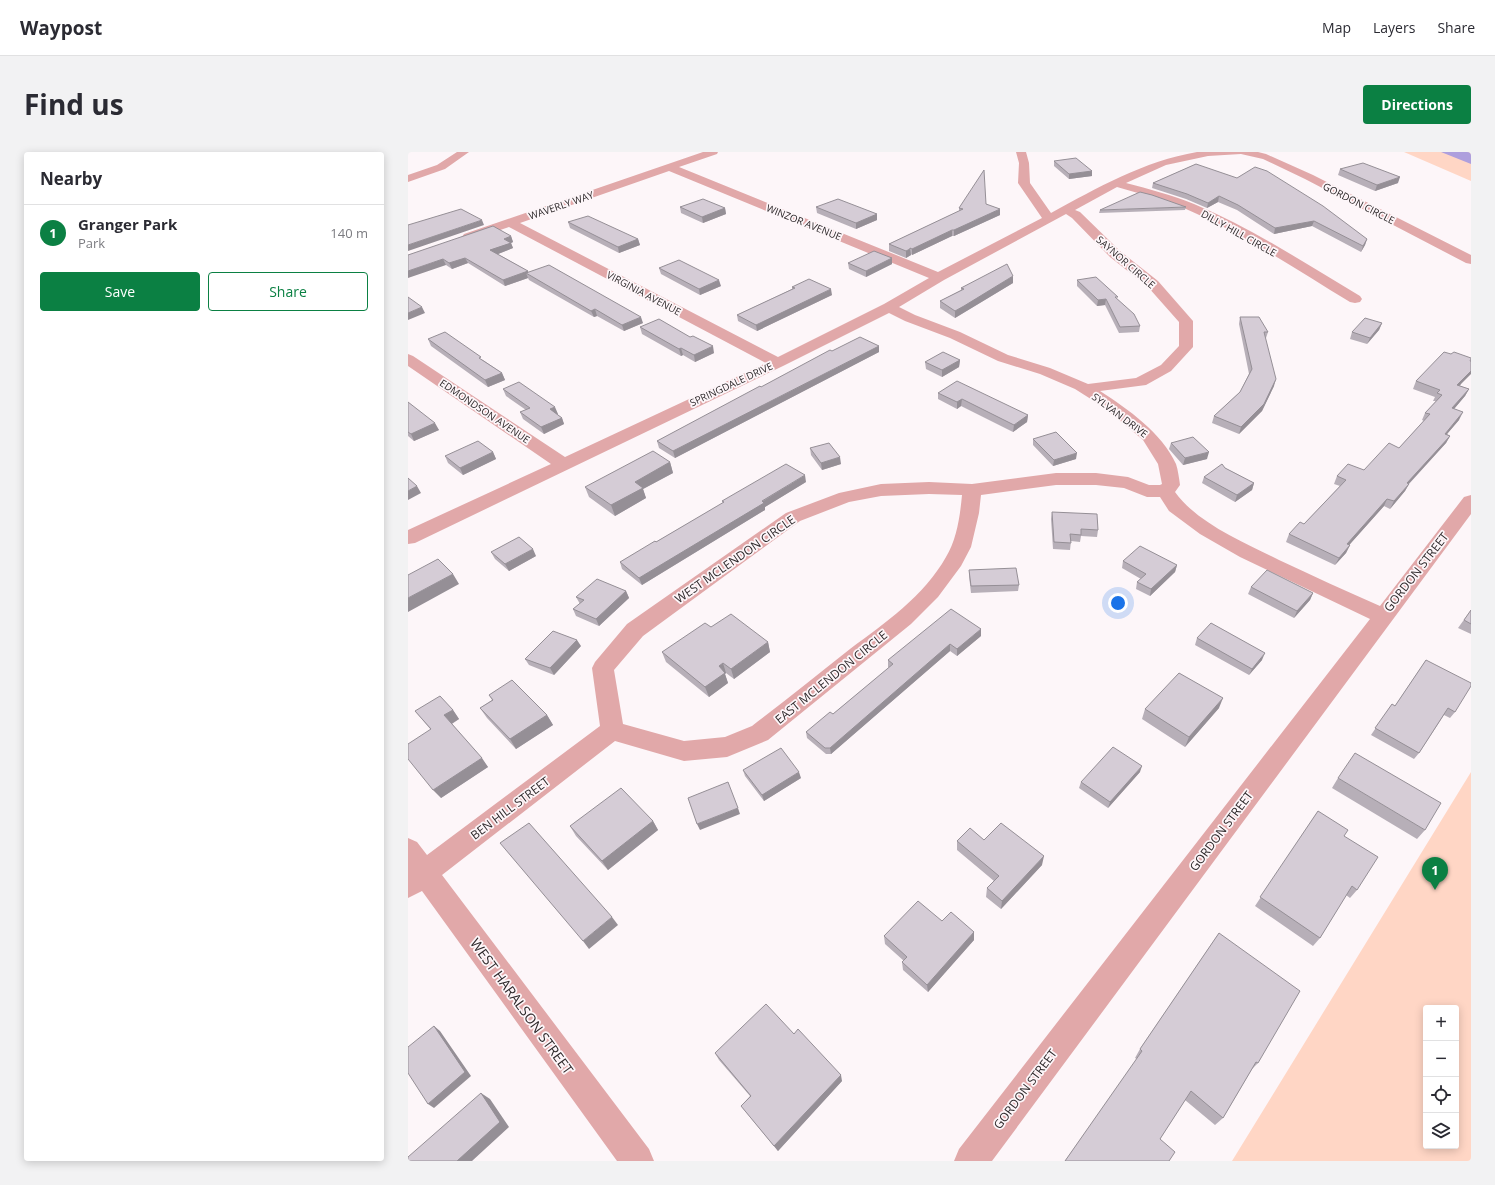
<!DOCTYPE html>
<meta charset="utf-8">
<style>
body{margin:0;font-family:"Open Sans",sans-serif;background:#f2f2f3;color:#2b2b33}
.controls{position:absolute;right:12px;bottom:12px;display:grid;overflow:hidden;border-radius:4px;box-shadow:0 2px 10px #0003}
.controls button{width:36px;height:36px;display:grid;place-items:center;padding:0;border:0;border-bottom:1px solid #e1e1e2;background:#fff;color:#2b2b33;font:20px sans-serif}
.you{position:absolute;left:710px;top:451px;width:14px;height:14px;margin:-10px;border:3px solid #fff;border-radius:50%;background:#1a73e8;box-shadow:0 0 0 6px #1a73e833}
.badge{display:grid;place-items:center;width:26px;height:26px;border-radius:50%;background:#0b8043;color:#fff;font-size:13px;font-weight:700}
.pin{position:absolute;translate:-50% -33px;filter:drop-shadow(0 1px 2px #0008)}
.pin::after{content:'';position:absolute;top:21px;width:14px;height:12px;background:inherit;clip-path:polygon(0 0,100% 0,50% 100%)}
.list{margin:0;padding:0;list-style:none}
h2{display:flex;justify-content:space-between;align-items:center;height:52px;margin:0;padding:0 16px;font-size:17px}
h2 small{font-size:13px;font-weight:400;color:#7c7c81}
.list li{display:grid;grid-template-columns:26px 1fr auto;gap:12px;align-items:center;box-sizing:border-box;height:56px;padding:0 16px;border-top:1px solid #e1e1e2}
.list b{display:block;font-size:15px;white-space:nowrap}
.list p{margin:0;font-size:13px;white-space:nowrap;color:#7c7c81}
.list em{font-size:13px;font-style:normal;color:#7c7c81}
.actions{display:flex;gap:8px;padding:12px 16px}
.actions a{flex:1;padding:9px 0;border:1px solid #0b8043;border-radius:4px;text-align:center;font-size:14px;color:#0b8043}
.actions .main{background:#0b8043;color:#fff}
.icon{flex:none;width:22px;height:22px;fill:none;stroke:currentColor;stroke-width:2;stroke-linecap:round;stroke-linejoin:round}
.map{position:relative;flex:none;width:1063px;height:1009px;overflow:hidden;border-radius:4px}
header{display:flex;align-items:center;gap:24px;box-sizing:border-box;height:56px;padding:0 20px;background:#fff;border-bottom:1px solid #e1e1e2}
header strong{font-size:19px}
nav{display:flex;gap:22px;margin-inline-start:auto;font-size:14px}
.intro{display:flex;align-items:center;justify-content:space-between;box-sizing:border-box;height:96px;padding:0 24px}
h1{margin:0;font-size:28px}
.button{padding:10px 18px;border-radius:4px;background:#0b8043;color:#fff;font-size:14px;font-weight:700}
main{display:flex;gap:24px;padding:0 24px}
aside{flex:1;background:#fff;border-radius:4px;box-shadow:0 2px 10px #0003}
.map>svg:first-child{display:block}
</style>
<header>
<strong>Waypost</strong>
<nav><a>Map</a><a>Layers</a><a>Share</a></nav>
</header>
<div class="intro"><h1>Find us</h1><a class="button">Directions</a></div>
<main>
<aside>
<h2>Nearby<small></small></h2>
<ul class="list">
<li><span class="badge">1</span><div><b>Granger Park</b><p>Park</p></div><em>140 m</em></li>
</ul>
<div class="actions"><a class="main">Save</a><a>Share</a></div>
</aside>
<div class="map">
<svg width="1063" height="1009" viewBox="0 0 1063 1009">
<rect width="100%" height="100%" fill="#fdf6f9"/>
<!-- green -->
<path fill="#ffd6c5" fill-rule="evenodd" d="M996,0H1063V29Z
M1063,620V1009H824ZM1018,856H1048V994H1018Z"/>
<!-- water -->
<path fill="#ae9fdd" d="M1033,0H1063V12Z"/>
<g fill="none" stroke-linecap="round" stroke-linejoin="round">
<!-- minor -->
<path fill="#e1a8a9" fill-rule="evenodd" d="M49,0H61L37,17L0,30V23L29,13Z
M295,0H310L309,2L271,15L530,120L634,66L610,31L611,11L608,0H618L621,11L622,31L643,61C689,36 736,9 789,0C808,0 830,0 850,0L858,2L905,23L1063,103V112L1058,111L897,27L855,7L833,2L800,4L758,13L718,31C741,37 764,43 786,52C844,76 898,112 952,144L954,147L952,150L947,151L942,150C889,118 836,82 778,57C756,47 732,42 709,35L667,58L672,60L712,99L750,129L785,169V195L763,219L738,233L692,239C720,257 754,281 768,312C770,318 771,326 772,333L767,340C789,371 837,391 871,408C905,424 938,439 972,454L1056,345L1063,343V362L584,1009H546L551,997L962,467L832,405L792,382L761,359L752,345H739L716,336L688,333H648L573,343L571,361L563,395L553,414L530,445L503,472L360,588L319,605L276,609L207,589L34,723L241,997L246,1009H209L14,739L0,746V686L9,690L19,703L192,574L184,516L187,510L219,472L378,361L431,341L473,332L521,330L564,332L648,321H688L720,325L741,333H752L754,332L750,312L735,288L697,256L667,237L632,222L590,209L542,186L497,169L481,161L375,214L7,391L0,392V378L143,312L0,214V202L5,204L157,305L358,211L101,75L60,89L56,88L54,85L56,82ZM261,19L521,126L476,152L370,205L112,71ZM658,62L664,66L702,105L740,135L771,170V194L753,213L728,226L680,232L642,216L600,203L552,180L507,163L491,155L536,128ZM521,342L554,343C552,364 549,387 538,405C516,444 477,471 442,497C409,523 377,549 344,574L317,585L276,589L215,572L206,518L235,484L392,369L441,350L473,344Z"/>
</g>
<!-- wall -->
<path fill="#b7afb8" d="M646,9L684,19V24L661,27L646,14Z
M788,12L959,87L957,93L953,100L904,74L866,82L829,58L810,50L799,56L778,47L744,36L745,31Z
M932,17L990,31L967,39L930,23Z
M578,52L592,63L546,84H544L504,103L503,102V103L498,106L481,99V92L551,59V56Z
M272,55L317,56L318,62L295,71L273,61Z
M408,55L469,62V68L448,77L409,61Z
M778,55L777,58L691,61L692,58Z
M160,70L230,87L232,93L211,101L162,76Z
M103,84L105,90L103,91L105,96L90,102L120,119V121L235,171L216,179L189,164L186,165L121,128L120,126L97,134L60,111L44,117L38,113L0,103Z
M484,106V112L458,125L441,117L440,111Z
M251,116L313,134L292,143L253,122Z
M669,128L709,147L732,174L731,180L711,181L697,153L689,154L669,134Z
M605,131L547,166L532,156V149L553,138V136Z
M384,135L424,143L349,179L330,169L329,163L384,137Z
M832,165L860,180L858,186H857L866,234L854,259L831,282L804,271L806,264L832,240L841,222L831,172Z
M974,171L971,178L959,192L942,187L944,180Z
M232,175L306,201L287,210L275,203L273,204L234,182Z
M20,187L75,208L94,221L97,228L80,235L23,194Z
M471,194V200L267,306L251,296L249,289L424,199Z
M552,208L551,215L534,225L518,217L517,210Z
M1063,209L1052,234L1061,237L1057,244L1046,257L1051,268L1039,282L1042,284L1038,291L1001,332L997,339L982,357L976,354L941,393H942L938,401L927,413L878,390L881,382L896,372L932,334L926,332L929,324L956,318L991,296L1016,269L1014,268L1017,261L1028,249H1025L1027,245L1005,237L1008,229Z
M95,237L150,262H149L154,266L156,272L136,282L115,267L112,260L118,258L98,244Z
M530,241L620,263L619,270L605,280L553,254L549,257L530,247Z
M0,250L31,278L6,289L0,284Z
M625,287L668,307L645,314L625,293Z
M763,291L799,307L775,313L761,297Z
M402,296L433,312L414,318L403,303Z
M85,300L88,307L55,323L40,311L37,304Z
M262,310L265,321L235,337L238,346L207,364L181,345L177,335Z
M817,316L846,331L844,338L827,350L794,331L796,325Z
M398,330L357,355V358L234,433L214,417L212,410L248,390L315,351L314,349Z
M644,360L690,378L689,385L673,384L672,390L663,389L662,398L645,397L643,367Z
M83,400L128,404L101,419L87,407Z
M715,409L769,413L767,420L742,444L728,437L729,430L733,427L714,416Z
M561,418L611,433L610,439L563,441L561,424Z
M843,435L905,441L902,448L886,466L840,442Z
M218,439L221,446L191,474L168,464L165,457L172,452L168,445Z
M1063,458V482L1050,476Z
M303,475L360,490L362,500L326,527L318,521L317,522L320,531L301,545L258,510L254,500Z
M573,484L549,504L542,499L423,602H418L399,586L398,580L425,562L481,516L480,515V508Z
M789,486L854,508L841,523L787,493Z
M173,494L146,523L121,513L117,507Z
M1018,508L1047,560L1042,566L1036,563L1011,601L1006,607L963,583L984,552L987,554Z
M81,543L139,563L145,573L108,597L79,566L72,556L84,548Z
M811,556L777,595L734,567L737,557Z
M45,558L51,567L44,572L80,615L33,646L23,578L7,559Z
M335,618L393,626L356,649L337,624Z
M732,620L700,656L671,636L673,630Z
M930,626L1017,678L1009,687L924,636Z
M910,659L936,684L949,738L942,746L938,743L912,786L905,794L847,754Z
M245,669L250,678L200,718L168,684L162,674Z
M576,688L634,713L593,757L578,745L579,736L586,729L549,698V689Z
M534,769L566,788L520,840L495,818L494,810L496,809L477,792L476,784Z
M811,781L850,911L844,917L815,966L807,973L777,948L752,987L657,1009L729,907L727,906L732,897Z
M386,882L434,929L370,999L333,954L342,944L311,908L307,901Z"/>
<!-- shaded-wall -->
<path fill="#958f96" d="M684,19V24L661,27V22Z
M992,25L990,31L967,39L969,33Z
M811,44L810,50L799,56L800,51Z
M317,56L318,62L295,71L294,65Z
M592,57V63L546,84V78Z
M469,62V68L448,77V71Z
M74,68L76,73L0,99V93Z
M906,69L904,74L866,82L867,76Z
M544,78V84L504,103V97Z
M103,84L105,90L103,91L105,96L85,104L82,98L96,87Z
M230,87L232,93L211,101L210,95Z
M959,87L957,93L953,100L955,94Z
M502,97L503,103L498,106V99Z
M57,106L60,111L44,117L41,111Z
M484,106V112L458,125V119Z
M35,107L38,113L0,126V119Z
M120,119L121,123L118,121L120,126L97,134L95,128Z
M605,124V131L547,166V159Z
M311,128L313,134L292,143L291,137Z
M423,137L424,143L349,179L348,173Z
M698,147L697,153L689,154L690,148Z
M14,155L17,161L0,168V161Z
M187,157L189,164L186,165L183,159Z
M233,165L235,171L216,179L214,173Z
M974,171L971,178L959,192L962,186Z
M305,194L306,201L287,210L286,203Z
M471,194V200L267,306L265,299Z
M273,196L275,203L273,204L271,197Z
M552,208L551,215L534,225V218Z
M1063,219V222L1045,240L1049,233Z
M94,221L97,228L80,235L77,228Z
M868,227L866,234L854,259L831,282L833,275Z
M1061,237L1057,244L1040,264L1044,256Z
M554,247L553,254L549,257V250Z
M147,255L150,262L145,264L142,257Z
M1055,260L1051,268L1033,289L1037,282Z
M620,263L619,270L605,280L606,273Z
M154,266L156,272L136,282L133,275Z
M27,271L31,278L6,289L3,282Z
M1042,284L1038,291L995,338L999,331Z
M85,300L88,307L55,323L52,316Z
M801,300L799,307L775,313L777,306Z
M669,301L668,307L645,314L646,308Z
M432,305L433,312L414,318L413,311Z
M262,310L265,321L235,337L238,346L207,364L203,353L227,330Z
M397,323L398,330L357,355V358L234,433L231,426Z
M846,331L844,338L827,350L829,343Z
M1001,332L997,339L982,357L986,349Z
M9,334L13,341L0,348V339Z
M979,347L976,354L935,400L939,392Z
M942,393L938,401L927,413L931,406Z
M125,397L128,404L101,419L97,412Z
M769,413L767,420L742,444L743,437Z
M45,422L51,432L0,460V446Z
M218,439L221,446L191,474L188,467Z
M905,441L902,448L886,466L889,459Z
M573,477V484L549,504V497Z
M169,488L173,494L146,523L142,516Z
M360,490L362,500L326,527L323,517Z
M542,492V499L423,602L422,596Z
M857,501L854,508L841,523L844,517Z
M315,511L318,521L317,522L320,531L301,545L297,535L311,514Z
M815,546L811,556L777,595L781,585Z
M45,558L51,567L43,572L36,563Z
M139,563L145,573L108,597L102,587Z
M74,606L80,615L33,646L25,638Z
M734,614L732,620L700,656L702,650Z
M391,620L393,626L356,649L354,643Z
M330,656L332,662L292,678L289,672Z
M245,669L250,678L200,718L194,709Z
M636,704L634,713L593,757L594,749Z
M204,765L210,773L181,797L175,789Z
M566,780V788L520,840L519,833Z
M26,874L32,879L63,924L26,956L20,952Z
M433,923L434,929L370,999L366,994Z
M73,941L82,947L101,975L64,1009H49Z"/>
<!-- building -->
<path fill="#d5ccd6" stroke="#958f96" d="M668,6L684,19L661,22L646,9Z
M955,11L992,25L969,33L932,17Z
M788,12L829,26L847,15L859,19L915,54L959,87L955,94L906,69L867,76L830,53L811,44L800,51L779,42L745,31Z
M576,18L578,52L592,57L546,78H544L504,97L502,96V97L498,99L481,92L555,57L551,56Z
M732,40L744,43L778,55L692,58Z
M295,47L317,56L294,65L272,55Z
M430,47L469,62L448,71L408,55Z
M53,57L74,68L0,93V73Z
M180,64L230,87L210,95L160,70Z
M85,74L103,84L96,87L103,91L82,98L120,119L95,128L57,106L41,111L35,107L0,119V103Z
M466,99L484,106L458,119L440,111Z
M271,108L311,128L291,137L251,116Z
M599,112L605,124L556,154L547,159L532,149L556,137L553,136Z
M141,113L233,165L214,173L187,157L183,159L118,121Z
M688,125L710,145H707L726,162L732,174L712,175L698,147L690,148L669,128Z
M401,127L423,137L348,173L329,163L387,136L384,135Z
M0,145L14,155L0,161Z
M832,165H851L860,180H856L868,227L856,252L833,275L806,264L832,240L844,217Z
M957,166L974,171L962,186L944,180Z
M251,167L282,185L285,184L305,194L286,203L273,196L271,197L232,175Z
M37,180L73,205L71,206L94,221L77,228L20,187Z
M452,185L471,194L265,299L249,289L352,234L353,235L422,198L424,199Z
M535,200L552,208L534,218L517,210Z
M1036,200L1043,202L1046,200L1063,206V207L1062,209H1063V219L1049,233L1061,237L1044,256L1055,260L1037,282L1042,284L999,331L1001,332L986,349L979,347L939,392L942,393L931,406L881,382L892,370L896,372L938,328L929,324L940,312L956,318L981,291L991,296L1022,262L1017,261L1034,243L1029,241L1032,238L1008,229Z
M549,229L620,263L606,273L554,247L549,250L530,241Z
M111,230L147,255L142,257L154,266L133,275L112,260L122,256L95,237Z
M0,250L27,271L3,282L0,280Z
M648,280L669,301L646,308L625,287Z
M785,285L801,300L777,306L763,291Z
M70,289L85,300L52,316L37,304Z
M421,291L432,305L413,311L402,296Z
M245,299L262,310L227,330L235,336L203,353L177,335Z
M378,312L397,323L354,349L356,351L231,426L212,410L247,389L248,390L316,350L314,349Z
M814,312L817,316L846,331L829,343L796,325Z
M0,326L9,334L0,339Z
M644,360L689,362L690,378L673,377V383L662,382L663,391L646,390Z
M111,385L125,397L97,412L83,400Z
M732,394L769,413L743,437L729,430L738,422L715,409Z
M30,407L45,422L0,446V423Z
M608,416L611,433L563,434L561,418Z
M859,418L905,441L889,459L843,435Z
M189,427L218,439L188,467L165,457L176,448L168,445Z
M543,457L573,477L549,497L542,492L422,596H417L398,580L422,560L425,562L485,512L480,508Z
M1063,458V472L1056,468Z
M323,462L360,490L323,517L315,511L311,514L317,521L297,535L254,500L297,471L303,475Z
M803,471L857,501L844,517L789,486Z
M145,479L169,488L142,516L117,507Z
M1018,508L1063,531V534L1047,560L1040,556L1011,601L967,576L984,552L987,554Z
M771,521L815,546L781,585L737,557Z
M104,528L139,563L102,587L72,556L85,548L81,543Z
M32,544L45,558L36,563L74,606L25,638L0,607V592L23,577L7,559Z
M705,595L734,614L702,650L673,630Z
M373,596L391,620L354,643L335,618Z
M947,601L1033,651L1017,678L930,626Z
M320,630L330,656L289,672L280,646Z
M213,636L245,669L194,709L162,674Z
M910,659L940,678L936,684L970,705L949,738L944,734L912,786L852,745Z
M121,671L204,765L175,789L92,691Z
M593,671L636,704L594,749L579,736L591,724L549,689L562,676L576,688Z
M510,749L534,769L543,760L566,780L519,833L494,810L499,805L476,784Z
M811,781L892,839L850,911L848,910L815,966L783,939L752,987L767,1000L761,1009H657L734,899L732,897Z
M358,852L386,882L390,877L433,923L366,994L333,954L343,944L307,901Z
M26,874L57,920L20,952L0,921V895Z
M73,941L92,970L49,1009H0V1005Z"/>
<g text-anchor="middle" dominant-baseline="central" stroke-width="3.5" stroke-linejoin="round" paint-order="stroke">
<!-- far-street labels -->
<g font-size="10" fill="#2e292b" stroke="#fdf6f9">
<text transform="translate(951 51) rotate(27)">GORDON CIRCLE</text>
<text transform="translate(153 53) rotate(-19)">WAVERLY WAY</text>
<text transform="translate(396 70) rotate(22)">WINZOR AVENUE</text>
<text transform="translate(831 81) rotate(29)">DILLY HILL CIRCLE</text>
<text transform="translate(718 110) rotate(41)">SAYNOR CIRCLE</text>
<text transform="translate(236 141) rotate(28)">VIRGINIA AVENUE</text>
<text transform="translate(323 232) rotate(-25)">SPRINGDALE DRIVE</text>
<text transform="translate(77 259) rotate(34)">EDMONDSON AVENUE</text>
<text transform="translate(712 263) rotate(37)">SYLVAN DRIVE</text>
</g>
<!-- street labels -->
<g font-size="12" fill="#2e292b" stroke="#fdf6f9">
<text transform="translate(327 407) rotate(-35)">WEST MCLENDON CIRCLE</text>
<text transform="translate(1008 420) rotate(-52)">GORDON STREET</text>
<text transform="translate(423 525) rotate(-39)">EAST MCLENDON CIRCLE</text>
<text transform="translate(102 656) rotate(-37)">BEN HILL STREET</text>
<text transform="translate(813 679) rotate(-53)">GORDON STREET</text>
<text transform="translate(617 937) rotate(-53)">GORDON STREET</text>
</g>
<!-- near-street labels -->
<g font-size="14" fill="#2e292b" stroke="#fdf6f9">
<text transform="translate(114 854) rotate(54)">WEST HARALSON STREET</text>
</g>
</g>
</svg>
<div class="controls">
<button>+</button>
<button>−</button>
<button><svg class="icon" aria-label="locate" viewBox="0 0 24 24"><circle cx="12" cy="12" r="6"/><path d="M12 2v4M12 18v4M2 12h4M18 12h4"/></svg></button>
<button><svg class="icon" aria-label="layers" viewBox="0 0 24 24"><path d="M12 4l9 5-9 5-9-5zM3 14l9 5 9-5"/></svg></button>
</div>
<div class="you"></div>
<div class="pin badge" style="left:1027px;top:738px">1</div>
</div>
</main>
